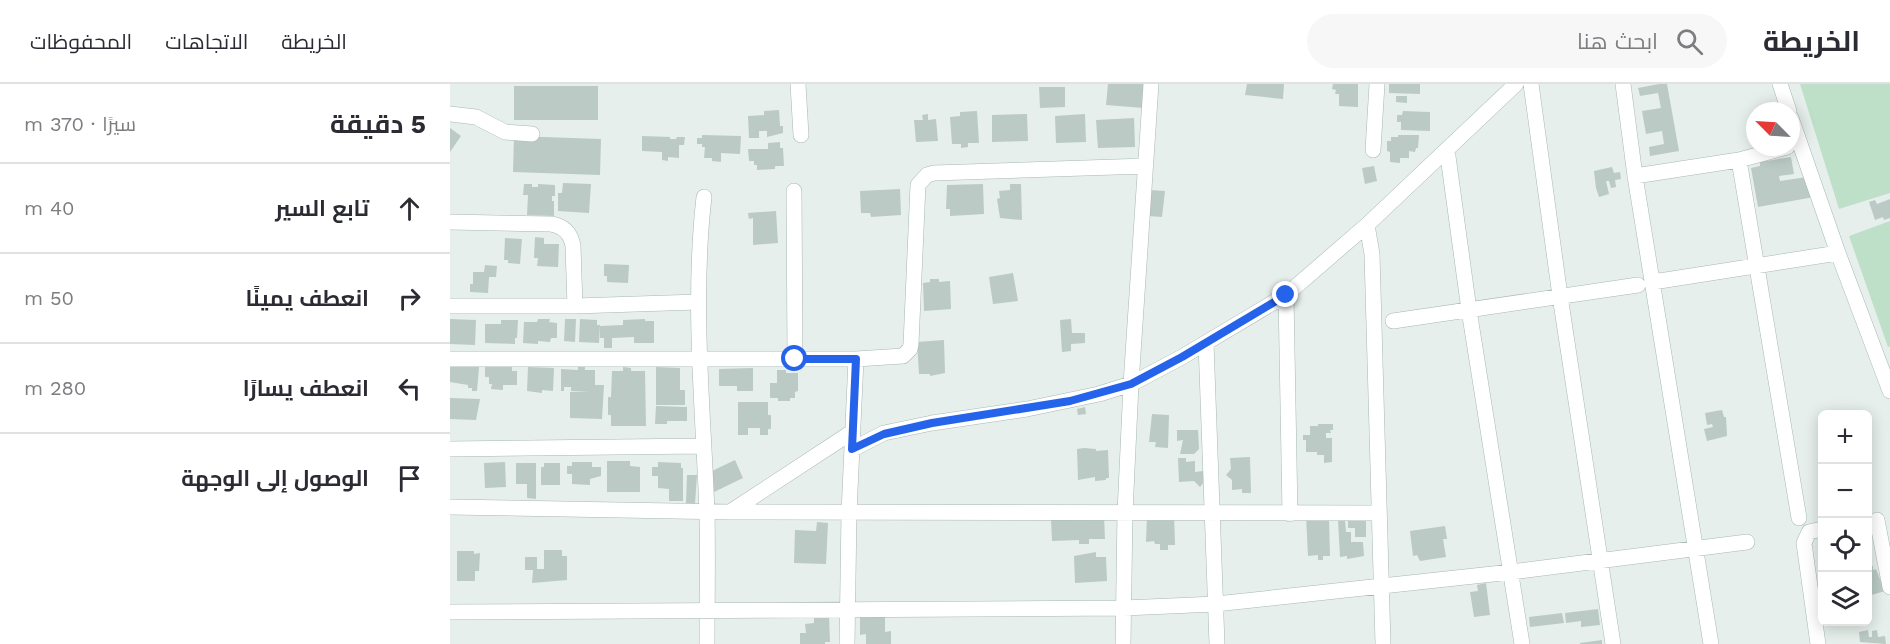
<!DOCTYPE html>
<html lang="ar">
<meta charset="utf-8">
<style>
body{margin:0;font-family:"Work Sans",Cairo,sans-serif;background:#f7f7f7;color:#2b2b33;direction:rtl}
.controls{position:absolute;right:18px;bottom:18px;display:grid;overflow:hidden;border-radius:9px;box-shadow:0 3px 15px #0003}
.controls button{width:54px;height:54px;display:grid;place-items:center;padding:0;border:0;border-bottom:2px solid #e1e1e2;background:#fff;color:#2b2b33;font:30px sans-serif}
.compass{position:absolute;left:1296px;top:18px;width:54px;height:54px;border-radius:50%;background:#fff;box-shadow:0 3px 15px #0003;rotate:294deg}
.stop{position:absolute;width:18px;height:18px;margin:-14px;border:4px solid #2563eb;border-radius:50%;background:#fff}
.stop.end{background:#2563eb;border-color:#fff;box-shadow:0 2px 6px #0008}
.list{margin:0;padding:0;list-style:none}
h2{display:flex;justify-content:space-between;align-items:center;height:78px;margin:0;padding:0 24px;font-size:26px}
h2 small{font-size:20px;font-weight:400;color:#7c7c81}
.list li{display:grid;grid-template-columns:39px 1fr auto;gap:18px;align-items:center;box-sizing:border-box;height:90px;padding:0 24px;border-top:2px solid #e1e1e2}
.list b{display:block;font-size:22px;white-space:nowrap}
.list em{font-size:20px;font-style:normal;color:#7c7c81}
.icon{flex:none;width:33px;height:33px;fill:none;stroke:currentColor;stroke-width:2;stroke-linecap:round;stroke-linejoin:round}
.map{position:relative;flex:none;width:1440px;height:560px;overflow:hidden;direction:ltr}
header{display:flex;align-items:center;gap:36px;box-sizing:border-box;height:84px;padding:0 30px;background:#fff;border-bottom:2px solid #e1e1e2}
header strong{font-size:28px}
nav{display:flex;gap:33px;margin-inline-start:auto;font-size:21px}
.search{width:420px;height:54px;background:#f7f7f7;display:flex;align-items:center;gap:15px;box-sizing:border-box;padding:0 21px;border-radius:33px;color:#7c7c81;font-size:22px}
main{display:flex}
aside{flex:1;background:#fff}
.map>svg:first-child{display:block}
</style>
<header>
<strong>الخريطة</strong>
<div class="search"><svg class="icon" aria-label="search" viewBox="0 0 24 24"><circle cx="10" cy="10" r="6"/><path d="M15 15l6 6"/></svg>ابحث هنا</div>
<nav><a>الخريطة</a><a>الاتجاهات</a><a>المحفوظات</a></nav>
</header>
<main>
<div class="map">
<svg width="1440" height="560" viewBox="0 0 1440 560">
<rect width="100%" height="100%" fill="#e6efeb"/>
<!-- green -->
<path fill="#bfe0c8" d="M1350,0H1440V109L1389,125Z
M1440,137V262L1438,263L1399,152Z"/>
<!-- building -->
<path fill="#bbcac4" d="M658,0H696L694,24L656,21Z
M797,0H834L833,15L795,11Z
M883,0H908V23L889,22V10H885L886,6L882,5Z
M939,0H970V10L939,9Z
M1209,0H1217L1229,67L1200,72L1199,63L1214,60L1212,47L1196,50L1192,27L1211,24L1208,9L1190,12L1188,4Z
M64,2H148V36H64Z
M589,3H615V23L590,24Z
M946,12H957V19L946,18Z
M329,26L330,42H333V49L317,53V47H309V54H299L298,32L314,31V27Z
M527,27L529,59H518V63L511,64V60H502L500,33L510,32V28Z
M953,27L980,28V47L951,46V38H947V31H952Z
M478,30V36L486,35L488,57L466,58L464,36H473L472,31Z
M577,30L578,57L542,58V31Z
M635,30L636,58L606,59L605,32Z
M684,34L685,63L648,64L646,36Z
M0,44L11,52L0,68Z
M252,51L291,52L290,70L271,69V78L262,77V74H254L255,63H252V60H247V54H252Z
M948,51H969L968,64H966L965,68L959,67V74H950V79L940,78V68L937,67V57H941V53H948Z
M64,52L151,55L150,91L63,88Z
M192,52L220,53V55H226L227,53H235L234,61H229V74L218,73V77L212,76V68L192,67Z
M330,58V64H333L334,82H325V85L307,86V81H304V77H299L298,65H318V59Z
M1341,73L1344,90L1329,92L1330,97L1357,93L1364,113L1308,123L1301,84L1310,82V78Z
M924,82L927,97L915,100L912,84Z
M1162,83L1164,89L1170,88L1171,95L1165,96L1166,103L1161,104L1159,97H1156L1159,110L1149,113L1146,104L1144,87Z
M113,99L141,100L139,129L108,127V109H112Z
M74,100H82V103H88V100L105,101V112H102V117H104V132L77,131L78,111H73Z
M533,100L534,130L500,132V125H496L497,101Z
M560,100H571L572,136L550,134L547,115L550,114L549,107L560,106Z
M450,105L451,131L421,133L420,129H411L410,107Z
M700,106L715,107L712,133L698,132Z
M1440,115V134L1434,136L1433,133L1425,136L1419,118L1425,116L1427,120Z
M326,127L328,159L303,161V134L299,135L298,129Z
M85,153L94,154V160H109L108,183L87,182L88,174H84Z
M55,154L72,155L70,180L58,179V176H54Z
M154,180L179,181L178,199L157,198V192H154Z
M35,181L47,182L46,193H39L38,209L20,208V200H23V188H34Z
M563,189L568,217L543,220L539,193Z
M480,195H489V198L500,197L501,225L474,227L473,199L480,198Z
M0,235L26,236L25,261L0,260Z
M88,235H100L99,238L107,239V254H101L100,258L88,257V260L73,259L74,238H87Z
M115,235H126L125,258L114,257Z
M130,235L147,236V241H150L149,259L129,258Z
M195,235V237H204V259H184V253L162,254V264H154V254H150V242L173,241V236Z
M621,235L622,249H635V259L621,260V267L612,268L610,236Z
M51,236H68L67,254H65V260L35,259V240H51Z
M494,256L495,289L480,292V290H469L467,258Z
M0,282L29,283L27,307H22V304H18V301L0,298Z
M35,282L62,283V287H67V301H53V306L41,305L42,300H39V293H35Z
M128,282H135V286H145V301H154L152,335L120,334V308L140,307H121V303H114V307H111V285L128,286Z
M78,283L104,284L103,307L92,306V309L77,307Z
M173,283L181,284V287H195L196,342H161V331H158V313H161L162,287H173Z
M206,283L230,284V306H235V321H206Z
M303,284V307H287V302H269V285Z
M327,286H336V289H348V307L345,308V314H340V317H328V314H320V299H327Z
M0,314L30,315L26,336L0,335Z
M288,318H318V331H321V345H318V351H310V344H298V351H288Z
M206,322L237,323V337H217V340H205Z
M635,323L636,330L628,331L627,325Z
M1272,326L1274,333H1276L1277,352L1257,357L1254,345L1263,343L1262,340L1257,341L1255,329Z
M702,330L719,331L718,364L705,363L706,358H699Z
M868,340H883V346H880L881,349H876V354H882V378L874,379V371H867V368H856V356H853V351H860V342H868Z
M727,346H748L749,365L744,370H730L733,356L727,357Z
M634,364L646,365V367L658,366L659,394H656V396L645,397V393L628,396L627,365Z
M800,373L801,409H792V405L782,406V396L776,391L781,385L780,374Z
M728,374H736V378L745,377V388L753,387L754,398L750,403L744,397L729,398Z
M285,376L293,394L262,409V387Z
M157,377H180V382L190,383V408H157Z
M55,378L56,403L35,404L34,379Z
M122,378H142V383H151V392L140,395V401L122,400V390H117V382H122Z
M208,378L231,379V384H233V417H219V405L208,404V392H202V383H208Z
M66,379H86V415L77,414V400H66Z
M94,379H110V401H91V383H94Z
M237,391H247L245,420L236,419Z
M697,431H724L725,461H718V466H710V460H705L704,457L696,458Z
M654,432L655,455H639V460H629V456L602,457L601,434Z
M856,432L879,435L880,472H873V476H868V471L858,472Z
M898,433H916V453H905V444H898Z
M888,436H895L896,448H901V458H913L914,472L897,475V472L890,473Z
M367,438L378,439L376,480L344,479L345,446L366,447Z
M995,442L997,455H993L996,473L970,477L967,471L963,472L960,447Z
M94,466H112V472H117V496L82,499L83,486H75V473H87V485H94Z
M7,467H24V470L30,469L29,487H25V497H7Z
M646,468V473H656L657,497L625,499L624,472Z
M1418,482H1423V486L1426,485L1435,507L1418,512Z
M1036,499L1040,531L1024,533L1020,508L1028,507L1027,501Z
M1148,525L1150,541L1131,543V537L1116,539L1115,529Z
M1112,529L1114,539L1080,543L1079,533Z
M370,531H379L380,558H375V560H350V549H356L355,540L364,539V534H370Z
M435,532V548L441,547V560H416V550L410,551V533Z
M1418,546L1419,553H1422V547L1427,546L1428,553L1435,552L1436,560L1410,558L1409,548Z
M1152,556V560H1130V559Z"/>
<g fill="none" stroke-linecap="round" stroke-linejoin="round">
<defs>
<path id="minor" d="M348,0L351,51
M1081,0L1110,212L1163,560
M1173,0L1185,92L1261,560
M1330,0L1339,27
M0,30L26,33L55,48L82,50
M1341,34L1388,169L1440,307
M997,65L1019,226L1072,560
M923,66L927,0
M1289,76L1349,434
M1185,92L1289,76L1337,63
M344,107L345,275
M254,113C242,218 253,323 257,428C258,472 257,516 257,560
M0,138L101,140C114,142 121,150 123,162L125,222
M917,141L922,170L933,560
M1203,198L1388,169
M836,211L840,430
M0,222H125L248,218
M943,237L1188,201
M756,259L767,560
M0,275H406L453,272L460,265L461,260L468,101L477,91L484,89L696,82
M0,365L253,362
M403,365L434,349L482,339L577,325L649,310L681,300L732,273L836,211L917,141L1066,0
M0,423L280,428L929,429
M280,428L402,348
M1427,436L1440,503
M0,528L674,524L766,520L1061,488L1297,458
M397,560L399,429L406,275
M673,560L675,429L681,300L701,0
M1368,560L1354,459L1359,448L1372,445"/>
</defs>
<!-- minor casing -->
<use href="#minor" stroke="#a8b8b2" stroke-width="16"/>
<!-- minor -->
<use href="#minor" stroke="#fff" stroke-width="15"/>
</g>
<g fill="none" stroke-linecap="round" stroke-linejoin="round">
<!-- route -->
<path stroke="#2563eb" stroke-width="8" d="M345,275H406L402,365L434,350L482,339L620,317L681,300L732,273L836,211"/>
</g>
</svg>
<div class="controls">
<button>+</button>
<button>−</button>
<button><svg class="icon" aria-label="locate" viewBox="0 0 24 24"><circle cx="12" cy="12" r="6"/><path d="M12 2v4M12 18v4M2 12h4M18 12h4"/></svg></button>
<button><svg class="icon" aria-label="layers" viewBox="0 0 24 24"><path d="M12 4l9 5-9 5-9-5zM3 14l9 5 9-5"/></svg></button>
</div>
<svg class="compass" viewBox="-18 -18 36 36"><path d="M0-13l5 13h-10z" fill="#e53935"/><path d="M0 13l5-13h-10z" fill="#7c7c81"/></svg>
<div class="stop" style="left:345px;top:275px"></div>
<div class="stop end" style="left:836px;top:211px"></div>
</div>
<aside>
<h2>5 دقيقة<small>سيرًا · 370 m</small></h2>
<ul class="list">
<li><svg class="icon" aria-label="ahead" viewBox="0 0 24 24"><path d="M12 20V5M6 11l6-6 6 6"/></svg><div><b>تابع السير</b></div><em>40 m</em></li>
<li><svg class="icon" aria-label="right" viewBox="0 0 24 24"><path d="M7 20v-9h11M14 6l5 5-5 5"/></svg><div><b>انعطف يمينًا</b></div><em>50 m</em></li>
<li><svg class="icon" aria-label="left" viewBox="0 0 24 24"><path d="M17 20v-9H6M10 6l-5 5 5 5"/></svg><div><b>انعطف يسارًا</b></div><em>280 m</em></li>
<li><svg class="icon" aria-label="arrive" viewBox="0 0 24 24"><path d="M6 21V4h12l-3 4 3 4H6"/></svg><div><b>الوصول إلى الوجهة</b></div></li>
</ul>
</aside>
</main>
